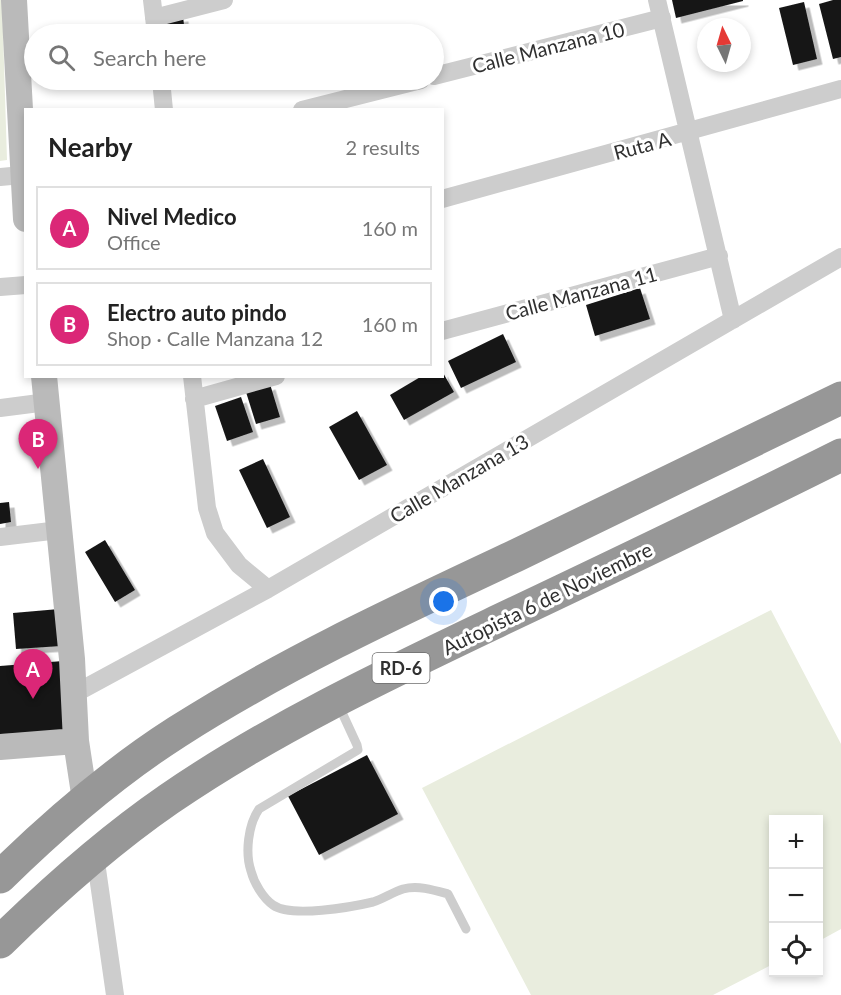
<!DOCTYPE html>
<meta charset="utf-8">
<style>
body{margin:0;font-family:Lato,sans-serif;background:#f2f2f2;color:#222}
.controls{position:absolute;right:18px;bottom:18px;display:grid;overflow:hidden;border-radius:0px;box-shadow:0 3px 9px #0003}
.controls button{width:54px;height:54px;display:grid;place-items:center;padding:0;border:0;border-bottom:2px solid #e0e0e0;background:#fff;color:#222;font:30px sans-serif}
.compass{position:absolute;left:697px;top:18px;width:54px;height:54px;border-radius:50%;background:#fff;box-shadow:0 3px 9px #0003;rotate:355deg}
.you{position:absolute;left:444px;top:602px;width:21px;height:21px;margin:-15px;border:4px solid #fff;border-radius:50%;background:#1a73e8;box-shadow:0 0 0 9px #1a73e833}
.badge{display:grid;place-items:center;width:39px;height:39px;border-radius:50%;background:#db2777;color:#fff;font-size:20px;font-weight:700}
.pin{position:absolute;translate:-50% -50px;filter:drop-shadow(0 2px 3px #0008)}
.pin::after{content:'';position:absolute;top:32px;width:21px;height:18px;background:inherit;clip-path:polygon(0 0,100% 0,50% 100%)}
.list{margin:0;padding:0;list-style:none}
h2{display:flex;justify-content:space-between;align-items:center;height:78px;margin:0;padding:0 24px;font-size:26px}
h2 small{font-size:20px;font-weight:400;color:#767676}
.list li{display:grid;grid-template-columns:39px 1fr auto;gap:18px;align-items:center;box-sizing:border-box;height:84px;margin:0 12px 12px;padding:0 12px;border:2px solid #e0e0e0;border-radius:0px}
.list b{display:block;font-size:22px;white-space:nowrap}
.list p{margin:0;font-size:20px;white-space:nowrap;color:#767676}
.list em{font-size:20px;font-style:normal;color:#767676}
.icon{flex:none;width:33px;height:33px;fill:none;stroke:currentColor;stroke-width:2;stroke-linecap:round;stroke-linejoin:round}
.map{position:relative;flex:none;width:841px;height:995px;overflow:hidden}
.search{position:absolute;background:#fff;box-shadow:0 3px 9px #0003;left:24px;top:24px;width:420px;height:66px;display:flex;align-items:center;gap:15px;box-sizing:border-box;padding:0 21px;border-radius:33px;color:#767676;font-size:22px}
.panel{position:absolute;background:#fff;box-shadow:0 3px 9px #0003;left:24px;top:108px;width:420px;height:270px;border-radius:0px}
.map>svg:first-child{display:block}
</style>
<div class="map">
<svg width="841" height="995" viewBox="0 0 841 995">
<defs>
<filter id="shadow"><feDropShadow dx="5.5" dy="5.5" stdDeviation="0" flood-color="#0004"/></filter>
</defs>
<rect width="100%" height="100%" fill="#fff"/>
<!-- green -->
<path fill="#e9edde" d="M0,0H2L7,160L0,161Z
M771,610L841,744V929L819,941L818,820H774L773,964L713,995H531L422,788Z"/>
<!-- building -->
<path fill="#171717" filter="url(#shadow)" d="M672,0H743V1L676,18Z
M833,0H841V57L833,59L819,4Z
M804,2L817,59L793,65L779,8Z
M183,16L185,34H155L153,20Z
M640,288L650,319L595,336L586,305Z
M503,334L516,362L461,388L448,361Z
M442,371L454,392L404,420L390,395L422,376H442Z
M270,384L280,417L256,424L246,392Z
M241,397L253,432L227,441L215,406Z
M357,411L387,465L359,480L329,427Z
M263,459L290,517L267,528L239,470Z
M9,502L11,522L0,524V503Z
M105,540L135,590L115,602L85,552Z
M59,609L61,646L16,649L13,613Z
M63,661L68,733L0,734V666Z
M367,755L398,814L319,855L288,796Z"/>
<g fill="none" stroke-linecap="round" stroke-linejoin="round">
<!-- lane -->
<path stroke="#cdcdcd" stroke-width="9" d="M339,706L357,745L358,750L259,809C248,825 245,853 251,871C254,883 263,898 273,905C291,918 352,907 373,902C383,899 393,892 403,889C418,885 434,890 448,894L466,929"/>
<!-- street -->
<path stroke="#cdcdcd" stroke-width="18" d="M152,0L156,34
M657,0L733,320
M154,18L224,0
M434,76L662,18
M161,80L164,110
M302,110L421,80
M0,177L22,175
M442,199L841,89
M0,287L26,285
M442,331L719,256
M192,376L207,508L215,533L239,565L268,589
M194,399L276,376
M0,408L47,402
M0,537L59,530
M74,694L268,589L841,257
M95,855L115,995"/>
<!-- secondary -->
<path stroke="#bababa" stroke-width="26" d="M14,0L26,219
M44,376L72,659L76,741L85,800
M0,747L76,741"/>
<!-- highway -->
<path stroke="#979797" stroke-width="33" d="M0,877C54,824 113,773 177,732C285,663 400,610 515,556C624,504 732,450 841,398
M0,942C53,890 108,841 169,799C271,729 385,675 496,622C612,567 727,512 841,455"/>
</g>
<g text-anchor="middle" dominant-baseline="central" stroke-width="6" stroke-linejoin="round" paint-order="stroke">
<!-- shield labels -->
<rect fill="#fff" stroke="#6e6e6e" stroke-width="1.5" x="372.5" y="653" width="57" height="30" rx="4.5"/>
<g font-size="18" font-weight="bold" fill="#303030">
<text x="401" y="668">RD-6</text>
</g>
<!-- street labels -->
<g font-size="20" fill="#303030" stroke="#fff">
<text transform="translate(548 47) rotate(-14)">Calle Manzana 10</text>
<text transform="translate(642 145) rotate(-15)">Ruta A</text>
<text transform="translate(581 293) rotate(-15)">Calle Manzana 11</text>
<text transform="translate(459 478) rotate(-30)">Calle Manzana 13</text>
<text transform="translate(547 598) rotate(-26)">Autopista 6 de Noviembre</text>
</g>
</g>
</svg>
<div class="controls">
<button>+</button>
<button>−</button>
<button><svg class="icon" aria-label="locate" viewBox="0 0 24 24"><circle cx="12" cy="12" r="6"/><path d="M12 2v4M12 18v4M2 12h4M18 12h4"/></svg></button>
</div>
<svg class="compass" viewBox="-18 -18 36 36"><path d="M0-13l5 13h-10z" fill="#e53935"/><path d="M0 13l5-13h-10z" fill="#767676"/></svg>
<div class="you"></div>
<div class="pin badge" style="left:33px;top:699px">A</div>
<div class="pin badge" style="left:38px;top:469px">B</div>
<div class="search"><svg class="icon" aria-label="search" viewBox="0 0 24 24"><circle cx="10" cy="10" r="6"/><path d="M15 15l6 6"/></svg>Search here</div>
<section class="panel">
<h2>Nearby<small>2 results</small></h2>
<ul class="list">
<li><span class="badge">A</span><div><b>Nivel Medico</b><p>Office</p></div><em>160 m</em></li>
<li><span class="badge">B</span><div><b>Electro auto pindo</b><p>Shop · Calle Manzana 12</p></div><em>160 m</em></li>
</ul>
</section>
</div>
